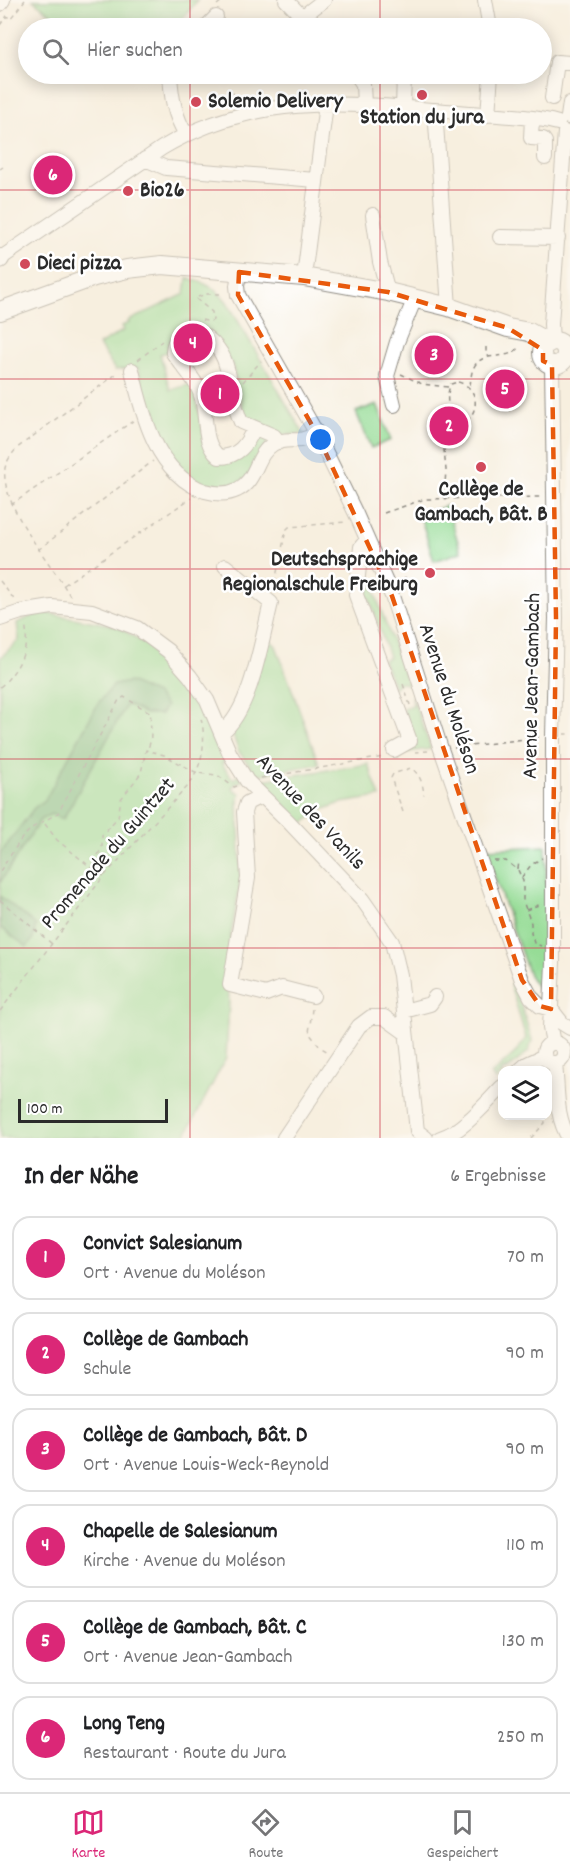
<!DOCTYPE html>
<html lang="de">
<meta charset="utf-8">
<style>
body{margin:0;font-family:Dekko,sans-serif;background:#f6f6f6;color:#202124}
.controls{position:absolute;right:18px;bottom:18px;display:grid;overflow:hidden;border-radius:12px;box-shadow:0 3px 15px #0003}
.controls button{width:54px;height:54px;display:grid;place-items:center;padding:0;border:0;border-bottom:2px solid #e0e0e0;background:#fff;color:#202124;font:30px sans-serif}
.scale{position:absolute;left:18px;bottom:15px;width:150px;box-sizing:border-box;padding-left:6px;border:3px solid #2b2b2b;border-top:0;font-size:16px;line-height:21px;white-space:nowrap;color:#2b2b2b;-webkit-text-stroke:4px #fff;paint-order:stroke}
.you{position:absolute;left:321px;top:440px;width:21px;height:21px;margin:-15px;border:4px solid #fff;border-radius:50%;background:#1a73e8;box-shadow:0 0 0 9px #1a73e833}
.badge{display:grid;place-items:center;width:39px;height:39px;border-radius:50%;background:#db2777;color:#fff;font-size:20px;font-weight:700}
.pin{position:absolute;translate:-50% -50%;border:3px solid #fff;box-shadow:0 2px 6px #0006}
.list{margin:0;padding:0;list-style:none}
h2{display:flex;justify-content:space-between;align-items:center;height:78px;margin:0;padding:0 24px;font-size:26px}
h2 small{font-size:20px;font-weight:400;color:#757577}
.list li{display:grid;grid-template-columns:39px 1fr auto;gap:18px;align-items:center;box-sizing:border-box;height:84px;margin:0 12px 12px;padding:0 12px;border:2px solid #e0e0e0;border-radius:18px}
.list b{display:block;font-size:22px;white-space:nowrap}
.list p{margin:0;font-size:20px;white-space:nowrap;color:#757577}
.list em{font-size:20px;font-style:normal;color:#757577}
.icon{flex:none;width:33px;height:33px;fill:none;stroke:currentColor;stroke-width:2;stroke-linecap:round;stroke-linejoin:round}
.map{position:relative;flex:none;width:570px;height:1138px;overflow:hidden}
.search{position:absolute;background:#fff;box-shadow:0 3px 15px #0003;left:18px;right:18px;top:18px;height:66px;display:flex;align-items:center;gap:15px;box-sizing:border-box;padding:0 21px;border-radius:33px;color:#757577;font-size:22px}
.sheet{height:654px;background:#fff}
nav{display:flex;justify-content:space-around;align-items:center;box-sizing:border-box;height:84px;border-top:2px solid #e0e0e0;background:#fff;font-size:16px;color:#757577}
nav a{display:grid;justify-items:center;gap:3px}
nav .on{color:#db2777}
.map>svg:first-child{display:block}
</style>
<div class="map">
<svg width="570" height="1138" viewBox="0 0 570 1138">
<rect width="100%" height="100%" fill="#fff"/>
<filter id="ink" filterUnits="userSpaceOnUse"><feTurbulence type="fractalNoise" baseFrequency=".0167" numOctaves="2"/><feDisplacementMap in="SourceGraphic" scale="12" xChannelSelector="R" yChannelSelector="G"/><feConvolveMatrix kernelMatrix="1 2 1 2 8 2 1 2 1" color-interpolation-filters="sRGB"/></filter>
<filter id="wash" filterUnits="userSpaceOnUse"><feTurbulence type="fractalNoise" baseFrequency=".008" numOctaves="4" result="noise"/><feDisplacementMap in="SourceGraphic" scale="24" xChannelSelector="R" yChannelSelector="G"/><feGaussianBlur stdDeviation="1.35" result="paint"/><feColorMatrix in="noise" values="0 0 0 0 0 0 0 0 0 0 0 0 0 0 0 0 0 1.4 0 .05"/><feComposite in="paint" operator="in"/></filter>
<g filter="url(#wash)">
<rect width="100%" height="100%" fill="#f7efdf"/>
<!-- green -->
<path fill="#94db94" stroke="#608360" stroke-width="1.5" d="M33,0H198L174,28H69Z
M187,278C204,282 216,288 227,302L304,434L282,435L246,422L232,364L195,325L168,352L160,354L170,390L191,384L194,388L204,437L228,459C247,452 251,452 258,432L270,437L248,477L227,489C218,488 207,487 200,483C157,460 148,411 138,368L115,370L99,345L124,330L122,326L129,323L128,321L185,294Z
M377,404L391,440L371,448L356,412Z
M447,506L461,552L434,561L420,515Z
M362,557L408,685L400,682L394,688L383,660L389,657L370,600L369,598H367L361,570Z
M41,612L117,626L166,657L201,700L227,756L222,764L232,778L235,779L237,775L243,780L234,785L232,788L241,794L238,800L241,879L227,956L229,1001L226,1058L184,1138H0V658L19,640L17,623Z
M269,639L276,646L319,764L257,775L239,752L232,733L246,704Z
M412,696L431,749L393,754L414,746L403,708L413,705Z
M368,764L380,797L341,803L322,810L302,824L262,782V780Z
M546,846L547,988L543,997L529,975L485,849Z
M514,983L532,1040L529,1051L507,1070H502V1075L496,1080L491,1075L515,1053L526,1038L510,984Z"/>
<!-- forest -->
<path fill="#77bb7e" stroke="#517354" stroke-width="1.5" d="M129,682L156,694L166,706L161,714H145L127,704L63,819L51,814L40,820L0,883V854L34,808L45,800L99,702L114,685Z
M0,896L36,925L33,939L27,947L0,927Z"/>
</g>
<g filter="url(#ink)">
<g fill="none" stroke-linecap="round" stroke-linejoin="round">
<defs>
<path id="minor" d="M286,0L313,28
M485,0L490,28
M0,4L3,0
M302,17L324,0
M205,28L216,17
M170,74C171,95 174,116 186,134
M356,74L363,84L364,105
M552,98L557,62L570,63
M403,108L404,74
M435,110L449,307
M488,115L491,74
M568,117L570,103
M532,119L531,138L543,139L545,142V158
M145,159L166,168L316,180
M373,215L380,262L388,292
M500,237L558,238
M1,258L162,148C257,91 352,103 457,112C487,115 530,115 558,123
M239,272L237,286L238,295L317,434L356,514L392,596L441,749L522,980L531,997L540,1006L551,1009L562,1023L570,1028
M304,277L326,104
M552,342L551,324L565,132
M552,365L556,618L553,736V963L550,1028L553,1043
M132,370C142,414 157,475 205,491C216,494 227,495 237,490C257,481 255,455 273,444C281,439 291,441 300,440C306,439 311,436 317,434
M394,405L387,376L397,342L415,298
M254,428C247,445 238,457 219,457C200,441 209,414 200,392C194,377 182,366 173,353C173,345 176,338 183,333C197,322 219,347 224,359C232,380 232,403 241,422L274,436L279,442
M367,540L361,547L356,595L410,741L394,750
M0,619L21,612L52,607L92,611L137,628L168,651L190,676L207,700L230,754L247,781L288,821L362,899L392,942L400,975L417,1131L426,1138
M222,732C251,711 262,638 271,603L225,566
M261,796L247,803L244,812L248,878L230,985L266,994L282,988L313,996
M404,1011L430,1004L435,997
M544 1053a10 10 0 1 1 20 0a10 10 0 1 1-20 0Z
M555,1064C558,1089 555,1116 569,1138
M520,1070L527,1064L544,1056
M284,1138L359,1026L371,1017H384L406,1033
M440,1138C460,1134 487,1102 502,1087"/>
<path id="major" d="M0,258V259
M0,311L94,277L127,269L162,265L304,277L388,292L449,307L508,328L529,332L549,343
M542 353a12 12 0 1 1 24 0a12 12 0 1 1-24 0Z"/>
</defs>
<!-- minor casing -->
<use href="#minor" stroke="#918d85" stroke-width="16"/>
<!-- major casing -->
<use href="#major" stroke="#918d85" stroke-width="20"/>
<!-- path -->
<path stroke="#918d85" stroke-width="1.5" stroke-dasharray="4.5 4.5" stroke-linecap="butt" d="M217,5L223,0
M0,25L7,16L10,19L25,0
M230,94L233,93L237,104
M0,169L3,167
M202,320L210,322L213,320L212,312L195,298L206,294H224
M486,347V353L489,357
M138,360L162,341
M401,374L422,384L448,387
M243,382L261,361
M458,382C479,387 481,413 463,423C448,415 444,399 451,384Z
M470,385C471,380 471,372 474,367C483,349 511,363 520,345
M444,498L446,470L444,450L458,430L461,422
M11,505L133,421
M384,513L425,499L541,497
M38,550L153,461
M0,581L16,602
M64,585L191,498
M401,587L406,585L402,558
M273,591L286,530L289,527L346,522
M70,596C52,563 0,507 5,468C7,460 12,454 17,448L119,372
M403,684L410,705
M0,687C17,672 31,648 25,624
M564,734H570
M454,748L541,737
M415,752L428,751
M261,778L384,757
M403,812L391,778L393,774L411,768C420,774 423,784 424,795
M45,824L57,840L93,869
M494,861H506L518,870L523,881V901L531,923V933L534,943L541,946
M518,869L519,861
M0,871L22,838L32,828L58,813L119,700L124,697L151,713C149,726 154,738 147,750
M104,876L95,871L94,863L102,847V835L118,817L121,799L141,773L146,750L164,755L197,773L217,775L234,787L237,786
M522,877L531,865L542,858
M0,900L52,944
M526,910L541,904
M312,1009L309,1033L320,1047L328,1052
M0,1011L104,876L189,785C202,766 207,741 201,719
M531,1138L545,1123L544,1116"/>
<!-- minor -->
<use href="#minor" stroke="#fff" stroke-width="14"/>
<!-- major -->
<use href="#major" stroke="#fff" stroke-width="18"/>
</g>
</g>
<!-- marked area -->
<path d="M0 0H570V1138H0ZM239,272L388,292L508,328L543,350V361L552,365L556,618L551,1009L540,1006L522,980L392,596L317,434L238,295Z" fill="#f7efdf" fill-opacity=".55" fill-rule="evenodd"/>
<path fill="none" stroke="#e8590c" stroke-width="4.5" stroke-dasharray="12 8" stroke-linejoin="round" d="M239,272L388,292L508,328L543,350V361L552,365L556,618L551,1009L540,1006L522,980L392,596L317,434L238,295Z"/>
<!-- grid -->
<path fill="none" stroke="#d1495b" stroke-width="1.5" stroke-opacity="0.55" d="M190,0V28M380,0V28M190,74V1138M380,74V1138M0,190H570M0,379H570M0,569H570M0,759H570M0,948H570"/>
<!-- markers -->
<g fill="#d1495b" stroke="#fff" stroke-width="2">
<circle cx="422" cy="95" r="6"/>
<circle cx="196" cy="102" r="6"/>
<circle cx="128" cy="191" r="6"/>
<circle cx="25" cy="264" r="6"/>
<circle cx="481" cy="467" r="6"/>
<circle cx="430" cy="573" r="6"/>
</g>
<g text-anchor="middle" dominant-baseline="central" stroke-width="5" stroke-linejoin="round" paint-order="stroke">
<!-- poi labels -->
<g font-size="22" font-weight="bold" fill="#2b2b2b" stroke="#fff" text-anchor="start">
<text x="208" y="102">Solemio Delivery</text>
<text x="422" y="118" text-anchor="middle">Station du jura</text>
<text x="140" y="191">Bio26</text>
<text x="37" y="264">Dieci pizza</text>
<text x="481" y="490" text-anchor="middle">Collège de<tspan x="481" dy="25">Gambach, Bât. B</tspan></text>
<text x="418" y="560" text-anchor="end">Deutschsprachige<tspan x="418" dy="25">Regionalschule Freiburg</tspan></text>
</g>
<!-- street labels -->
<g font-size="22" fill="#2b2b2b" stroke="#fff">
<text transform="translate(533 686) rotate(-89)">Avenue Jean-Gambach</text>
<text transform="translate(448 699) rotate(72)">Avenue du Moléson</text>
<text transform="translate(310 813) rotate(47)">Avenue des Vanils</text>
<text transform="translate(109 854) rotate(-49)">Promenade du Guintzet</text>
</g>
</g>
</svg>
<div class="controls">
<button><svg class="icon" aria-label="layers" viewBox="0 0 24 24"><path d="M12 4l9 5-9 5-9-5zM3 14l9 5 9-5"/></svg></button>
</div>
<div class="scale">100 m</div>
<div class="you"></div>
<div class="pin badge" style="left:220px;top:394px">1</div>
<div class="pin badge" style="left:449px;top:426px">2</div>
<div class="pin badge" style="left:434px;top:355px">3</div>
<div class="pin badge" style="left:193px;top:343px">4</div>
<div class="pin badge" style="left:505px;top:389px">5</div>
<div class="pin badge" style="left:53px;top:175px">6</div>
<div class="search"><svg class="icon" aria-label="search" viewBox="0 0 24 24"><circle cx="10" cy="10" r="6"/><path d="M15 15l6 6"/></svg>Hier suchen</div>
</div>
<section class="sheet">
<h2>In der Nähe<small>6 Ergebnisse</small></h2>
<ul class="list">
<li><span class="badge">1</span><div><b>Convict Salesianum</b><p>Ort · Avenue du Moléson</p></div><em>70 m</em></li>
<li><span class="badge">2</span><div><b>Collège de Gambach</b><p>Schule</p></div><em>90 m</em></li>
<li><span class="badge">3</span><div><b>Collège de Gambach, Bât. D</b><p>Ort · Avenue Louis-Weck-Reynold</p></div><em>90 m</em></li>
<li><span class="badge">4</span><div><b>Chapelle de Salesianum</b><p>Kirche · Avenue du Moléson</p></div><em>110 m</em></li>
<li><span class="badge">5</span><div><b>Collège de Gambach, Bât. C</b><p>Ort · Avenue Jean-Gambach</p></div><em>130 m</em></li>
<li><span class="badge">6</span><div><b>Long Teng</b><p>Restaurant · Route du Jura</p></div><em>250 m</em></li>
</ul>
</section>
<nav>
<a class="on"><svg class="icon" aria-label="map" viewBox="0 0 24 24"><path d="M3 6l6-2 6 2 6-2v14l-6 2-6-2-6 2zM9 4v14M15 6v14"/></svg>Karte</a>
<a><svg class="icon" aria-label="directions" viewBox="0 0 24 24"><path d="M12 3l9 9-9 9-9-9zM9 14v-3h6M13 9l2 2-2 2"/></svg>Route</a>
<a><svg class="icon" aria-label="saved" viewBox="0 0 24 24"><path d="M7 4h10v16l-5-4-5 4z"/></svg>Gespeichert</a>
</nav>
